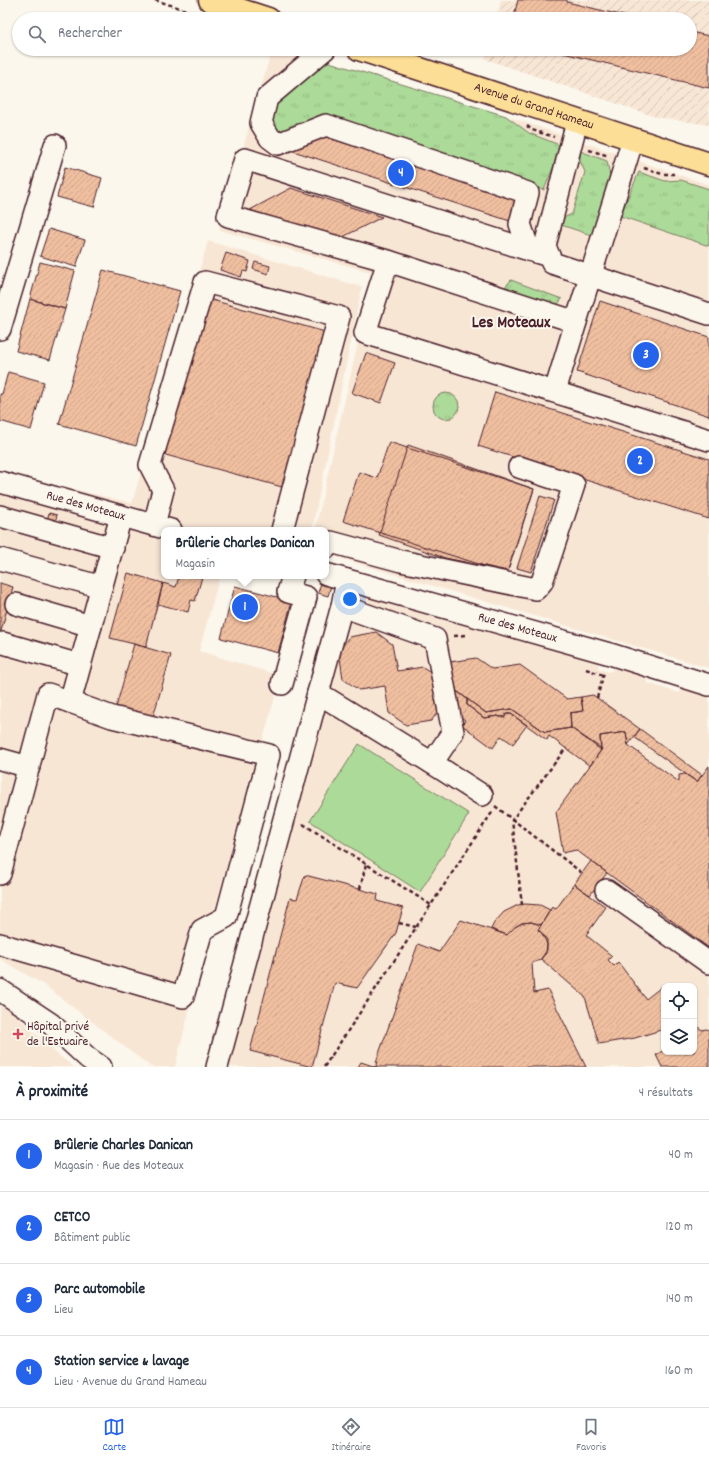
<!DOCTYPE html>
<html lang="fr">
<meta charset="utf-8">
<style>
body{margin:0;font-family:Dekko,sans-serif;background:#f6f6f7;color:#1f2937}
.controls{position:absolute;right:12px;bottom:12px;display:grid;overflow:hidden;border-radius:8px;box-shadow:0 1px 3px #0004}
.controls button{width:36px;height:36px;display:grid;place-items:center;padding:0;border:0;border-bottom:1px solid #e0e1e3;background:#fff;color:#1f2937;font:20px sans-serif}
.you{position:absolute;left:350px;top:599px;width:14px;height:14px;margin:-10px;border:3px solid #fff;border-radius:50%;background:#1a73e8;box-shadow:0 0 0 6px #1a73e833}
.badge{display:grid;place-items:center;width:26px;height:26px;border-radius:50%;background:#2563eb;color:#fff;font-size:13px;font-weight:700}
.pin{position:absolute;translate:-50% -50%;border:2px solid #fff;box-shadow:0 1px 4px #0006}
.popup{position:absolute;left:161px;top:527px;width:168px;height:52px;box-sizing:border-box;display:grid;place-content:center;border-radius:8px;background:#fff;filter:drop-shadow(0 1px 3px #0005);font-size:13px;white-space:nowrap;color:#747a83}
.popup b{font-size:15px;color:#1f2937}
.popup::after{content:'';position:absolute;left:50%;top:100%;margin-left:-8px;border:8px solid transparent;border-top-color:#fff}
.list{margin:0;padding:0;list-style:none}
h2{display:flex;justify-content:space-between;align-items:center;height:52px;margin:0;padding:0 16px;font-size:17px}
h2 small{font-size:13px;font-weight:400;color:#747a83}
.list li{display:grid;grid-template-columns:26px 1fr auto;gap:12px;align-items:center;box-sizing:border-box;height:72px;padding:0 16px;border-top:1px solid #e0e1e3}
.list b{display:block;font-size:15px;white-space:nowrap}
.list p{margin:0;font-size:13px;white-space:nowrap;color:#747a83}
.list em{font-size:13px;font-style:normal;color:#747a83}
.icon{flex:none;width:22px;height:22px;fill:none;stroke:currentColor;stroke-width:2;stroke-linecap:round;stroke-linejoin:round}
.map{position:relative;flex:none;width:709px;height:1067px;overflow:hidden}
.search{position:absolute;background:#fff;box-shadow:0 1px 3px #0004;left:12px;right:12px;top:12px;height:44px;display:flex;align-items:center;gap:10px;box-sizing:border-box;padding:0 14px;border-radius:22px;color:#747a83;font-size:15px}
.sheet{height:340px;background:#fff}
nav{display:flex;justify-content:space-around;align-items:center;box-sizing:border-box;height:56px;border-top:1px solid #e0e1e3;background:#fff;font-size:11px;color:#747a83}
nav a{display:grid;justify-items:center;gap:2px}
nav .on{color:#2563eb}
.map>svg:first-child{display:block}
</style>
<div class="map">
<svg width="709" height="1067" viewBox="0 0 709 1067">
<defs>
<pattern id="industrial-furrows" width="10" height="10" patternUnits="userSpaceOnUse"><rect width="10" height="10" fill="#f8e6d5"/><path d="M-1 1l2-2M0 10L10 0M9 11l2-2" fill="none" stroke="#d6c5b7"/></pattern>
<pattern id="grass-tufts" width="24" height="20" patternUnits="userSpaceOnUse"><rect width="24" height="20" fill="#acda99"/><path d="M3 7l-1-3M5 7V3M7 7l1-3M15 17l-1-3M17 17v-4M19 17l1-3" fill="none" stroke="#96bb84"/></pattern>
<pattern id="building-hatch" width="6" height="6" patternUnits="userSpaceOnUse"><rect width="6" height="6" fill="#f0bfa0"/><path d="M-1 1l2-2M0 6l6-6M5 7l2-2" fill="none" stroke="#cfa48a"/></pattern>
</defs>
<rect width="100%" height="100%" fill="#fbf7ec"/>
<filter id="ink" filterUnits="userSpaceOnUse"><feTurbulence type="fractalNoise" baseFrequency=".025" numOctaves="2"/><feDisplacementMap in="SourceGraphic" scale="8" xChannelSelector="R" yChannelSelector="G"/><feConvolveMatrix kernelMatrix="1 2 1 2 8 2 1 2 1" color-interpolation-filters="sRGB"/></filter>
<g filter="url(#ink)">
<!-- built -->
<path fill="#f8e6d5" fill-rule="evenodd" d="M272,49H279L506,116L709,185V668L326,554V530H315L374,273L219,230Z
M208,241L362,287L312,530H164V576H220L199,651L281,676L215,908L175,1067H151L44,985L0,959V472L132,503Z
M339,589L597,659L599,669L609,672L619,666L646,674L647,683L679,693L685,686L709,693V1067H205ZM664,986H694V1052H664Z
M0,1005L13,1012L58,1055L74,1067H0Z"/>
<!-- industrial -->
<path fill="url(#industrial-furrows)" d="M501,0H709V125L656,117L485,59L488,49H690V19H496Z"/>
<!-- grass -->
<path fill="url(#grass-tufts)" stroke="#7b7c62" d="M326,61L506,116L529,133L562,146L544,190L316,119L279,134L271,124L269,113L278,101Z
M580,151L607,161L610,176L604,208L594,236L558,224L559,220L572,214L585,172L580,161Z
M639,172L665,181L681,180L709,189V246L620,216Z
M511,280L562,299L557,305L505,287Z
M433 406a13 13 0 1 1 26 0a13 13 0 1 1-26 0Z"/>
<!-- pitch -->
<path fill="#acda99" stroke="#7b7c62" d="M359,744L469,814L420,892L310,821Z"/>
<!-- building -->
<path fill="url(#building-hatch)" stroke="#4a1f2b" d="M518,0H567V2L637,19H513Z
M690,32L709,36V88L546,49H690Z
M294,127L516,198L510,221L287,149Z
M65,167L102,178L94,207L57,197Z
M291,188L382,217L339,239L250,210Z
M49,229L85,240L76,267L40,256Z
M226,253L250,261L247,272L243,271L241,277L220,270Z
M40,262L75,271L65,309L30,299Z
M255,262L270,266L268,274L253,269Z
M103,270L180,291L136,446L59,424Z
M205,298L325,332L282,487L162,454Z
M30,299L65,309L50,360L16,351Z
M600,301L709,337V416L577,372Z
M366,353L395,363L381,403L352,393Z
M8,372L44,382L31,430L0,421V394H2Z
M495,392L709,459V519L478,446Z
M389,442L534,489L507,573L343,521L359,472L377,478Z
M408,445L534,489L508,571L445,558L379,535Z
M540,496L554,500L531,572L517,568Z
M49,513L57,515L54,526L46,524Z
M128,573L163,583L146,647L110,638Z
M179,576L202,577L195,601L191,600L188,612L158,604L163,583L176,587Z
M0,583L13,587L0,635Z
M321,583L331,586L328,596L318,593Z
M235,586L292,601L278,653L221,638Z
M376,632L392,644L397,671L423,667L439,678L443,705L431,721L406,725L389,713L385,686L359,690L343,679L339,651L349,637Z
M134,644L171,655L153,717L116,707Z
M476,658L492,669L520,665L567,699L581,697L583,711L570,713L571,728L545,732L512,709L486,713L454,689L450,662Z
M454,689L467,699V705L484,718L498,716L500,717H505L506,714H511L527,725L513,744L501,736L493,748L462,725L465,720L458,715Z
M593,695L640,729L628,745L626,732L600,736L601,750L571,728L570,713L583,711L581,697Z
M467,699L486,713L512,709L545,732L571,728L602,749L590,766L549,736L547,740L511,714H506L505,717H500L498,716L484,718L467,705Z
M640,729L702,775L697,782L634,737Z
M626,732L628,745L679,782V775L685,774L697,782L709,766V948L576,850L563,853L556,812L602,749L601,750L600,736Z
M591,861L607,873L590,895L574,884Z
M305,875L378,894L377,901L403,908L396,933L357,988L335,983L312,1067L250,1051L290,898L297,899Z
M574,884L606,907L586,935L612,956L608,960L614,966L618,962L646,999L665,984L666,986H664V1029L635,1038L599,1044L585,997L541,959L546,953L547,944L542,933L538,930L552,907L556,909Z
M525,904L540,905L550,910L541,925L531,922L522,923L515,927L507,935L491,929L494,923L504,912L518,905Z
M461,920L507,935L515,927L522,923L531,922L541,925L538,930L542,933L547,940V950L540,960L532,963L534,993L548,990L586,1067H358L361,1062L376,1067L378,1062H376L418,944L439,952Z
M697,1026L702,1030L706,1029L709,1030V1067H662L656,1055L664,1050V1052H694V1027Z"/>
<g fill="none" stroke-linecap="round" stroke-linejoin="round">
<defs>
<g id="minor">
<path d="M325,49L267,98L261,123L270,138L278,144L326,125L528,193L520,224L529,250L549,256"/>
<path d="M577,121L545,246L552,263L709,314"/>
<path d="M633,139L576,322L388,261L365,333L709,440"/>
<path d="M388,261L228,216L245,159L529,250"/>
<path d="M0,329L55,145"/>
<path d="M555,391L576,322"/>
<path id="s1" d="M0,482L171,530"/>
<path d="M0,516L113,548"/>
<path d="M154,525L163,490L150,465L205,282L339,317L282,530"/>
<path d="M326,548L331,542L401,561L536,589L542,582L574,485L519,467"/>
<path d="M0,559L102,587"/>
<path id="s2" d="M326,574L610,654L709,685"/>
<path d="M347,580L342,606L318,693L432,763L482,795"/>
<path d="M16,604L91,626"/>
<path d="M342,606L435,639L453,732L432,763"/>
<path d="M3,643L80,665"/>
<path d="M282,684L306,597L288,592L293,576"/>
<path d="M70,702L121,516"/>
<path d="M0,759L29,767"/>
<path d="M0,874L48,694L112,717L269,755L226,917L202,930L183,997L0,944"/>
<path d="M606,890L709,963"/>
<path d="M0,990L51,1024L88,1058L101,1067"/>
<path d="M217,1067L318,693"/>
</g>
<g id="major">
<path d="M210,0L268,19"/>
<path id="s3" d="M359,49L709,164"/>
</g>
</defs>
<!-- minor casing -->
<use href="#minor" stroke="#4a1f2b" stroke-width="24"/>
<!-- major casing -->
<use href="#major" stroke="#4a1f2b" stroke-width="25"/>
<!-- path -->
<path stroke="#4a1f2b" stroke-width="2.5" stroke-dasharray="4 3" stroke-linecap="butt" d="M155,0L195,13
M527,126L532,130L554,137
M589,150L609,156
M644,168L662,174H674
M454,636L466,635
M586,669L603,675
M597,698L604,673
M495,806L582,873
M303,824L431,905
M360,889L366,864
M522,905L512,820L566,748
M399,923L416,927
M324,1067L493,811"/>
<!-- minor -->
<use href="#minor" stroke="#fbf7ec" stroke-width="21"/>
<!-- major -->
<use href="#major" stroke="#fcde96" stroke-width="22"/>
</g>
</g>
<!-- markers -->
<path fill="#d1495b" stroke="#fbf7ec" stroke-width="1.5" d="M16 1028h4v4h4v4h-4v4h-4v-4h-4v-4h4z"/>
<g text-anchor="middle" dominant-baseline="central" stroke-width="4" stroke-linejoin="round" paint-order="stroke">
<!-- street labels -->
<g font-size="13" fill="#4a1f2b" stroke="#fbf7ec">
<text stroke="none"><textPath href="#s3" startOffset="184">Avenue du Grand Hameau</textPath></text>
<text stroke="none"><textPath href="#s1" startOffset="89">Rue des Moteaux</textPath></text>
<text stroke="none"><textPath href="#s2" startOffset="199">Rue des Moteaux</textPath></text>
</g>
<!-- poi labels -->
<g font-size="13" fill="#4a1f2b" stroke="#fbf7ec" text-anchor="start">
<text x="27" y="1027">Hôpital privé<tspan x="27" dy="15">de l'Estuaire</tspan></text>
</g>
<!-- district labels -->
<g font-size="17" font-weight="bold" fill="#4a1f2b" stroke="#fbf7ec">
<text x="511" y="324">Les Moteaux</text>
</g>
</g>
</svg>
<div class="controls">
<button><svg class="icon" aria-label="locate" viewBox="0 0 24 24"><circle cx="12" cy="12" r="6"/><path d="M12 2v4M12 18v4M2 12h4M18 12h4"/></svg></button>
<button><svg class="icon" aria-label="layers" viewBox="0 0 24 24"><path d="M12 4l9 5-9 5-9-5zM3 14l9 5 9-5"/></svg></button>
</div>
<div class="you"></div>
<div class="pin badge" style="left:245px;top:607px">1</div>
<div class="popup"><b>Brûlerie Charles Danican</b>Magasin</div>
<div class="pin badge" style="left:640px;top:461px">2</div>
<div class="pin badge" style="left:646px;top:355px">3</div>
<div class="pin badge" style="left:401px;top:173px">4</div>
<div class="search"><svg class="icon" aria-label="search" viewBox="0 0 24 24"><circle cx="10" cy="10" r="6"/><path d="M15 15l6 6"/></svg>Rechercher</div>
</div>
<section class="sheet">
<h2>À proximité<small>4 résultats</small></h2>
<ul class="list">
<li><span class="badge">1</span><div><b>Brûlerie Charles Danican</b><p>Magasin · Rue des Moteaux</p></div><em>40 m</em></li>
<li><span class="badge">2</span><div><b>CETCO</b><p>Bâtiment public</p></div><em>120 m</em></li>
<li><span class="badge">3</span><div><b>Parc automobile</b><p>Lieu</p></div><em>140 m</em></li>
<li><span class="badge">4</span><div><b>Station service &amp; lavage</b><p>Lieu · Avenue du Grand Hameau</p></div><em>160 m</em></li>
</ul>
</section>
<nav>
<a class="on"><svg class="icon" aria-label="map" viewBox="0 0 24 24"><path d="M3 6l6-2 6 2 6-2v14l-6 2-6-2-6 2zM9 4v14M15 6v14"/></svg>Carte</a>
<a><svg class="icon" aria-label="directions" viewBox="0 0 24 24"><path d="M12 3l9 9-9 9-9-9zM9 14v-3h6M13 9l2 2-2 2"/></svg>Itinéraire</a>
<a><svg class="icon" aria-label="saved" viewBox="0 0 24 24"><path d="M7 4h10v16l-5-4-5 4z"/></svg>Favoris</a>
</nav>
